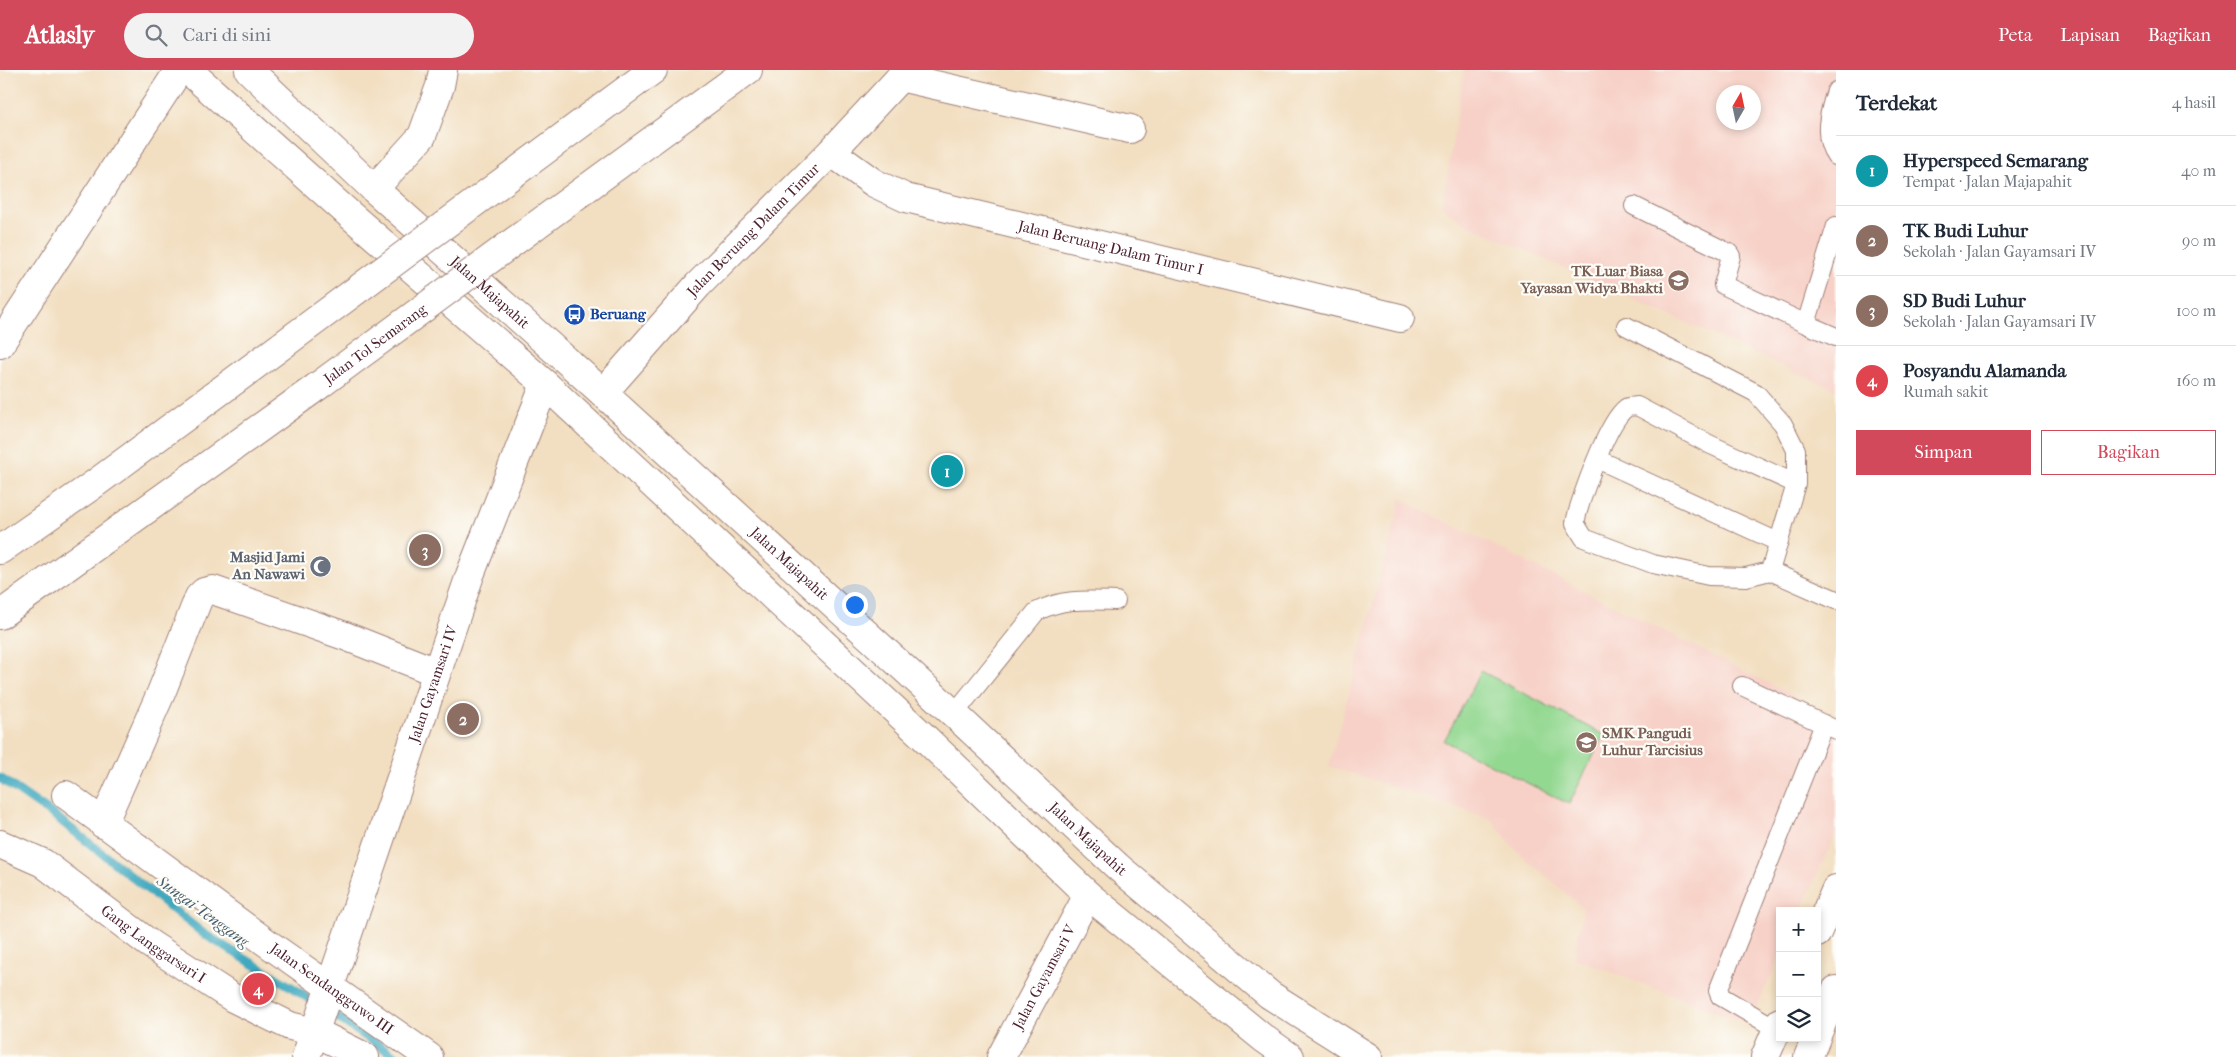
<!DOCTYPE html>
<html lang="id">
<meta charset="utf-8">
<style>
body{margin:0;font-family:"IM FELL French Canon",serif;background:#f2f2f3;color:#1f2937}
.controls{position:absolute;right:15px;bottom:15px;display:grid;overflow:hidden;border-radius:0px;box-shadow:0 2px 8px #0003}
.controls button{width:45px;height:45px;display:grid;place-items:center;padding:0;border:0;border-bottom:1px solid #e0e1e3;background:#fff;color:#1f2937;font:25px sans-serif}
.compass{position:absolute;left:1716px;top:15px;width:45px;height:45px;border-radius:50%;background:#fff;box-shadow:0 2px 8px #0003;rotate:9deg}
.you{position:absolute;left:854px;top:534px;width:18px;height:18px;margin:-12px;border:4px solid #fff;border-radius:50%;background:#1a73e8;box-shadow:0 0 0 8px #1a73e833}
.badge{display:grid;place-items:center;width:32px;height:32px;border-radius:50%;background:#d1495b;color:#fff;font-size:16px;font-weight:700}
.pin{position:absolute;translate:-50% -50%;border:2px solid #fff;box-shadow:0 1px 5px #0006}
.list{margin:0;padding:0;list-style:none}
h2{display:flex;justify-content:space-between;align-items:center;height:65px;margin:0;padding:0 20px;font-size:21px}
h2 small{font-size:16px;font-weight:400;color:#747a83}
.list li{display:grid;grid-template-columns:32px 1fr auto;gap:15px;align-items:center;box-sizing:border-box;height:70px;padding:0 20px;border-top:1px solid #e0e1e3}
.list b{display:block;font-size:19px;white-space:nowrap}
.list p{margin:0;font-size:16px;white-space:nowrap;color:#747a83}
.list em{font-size:16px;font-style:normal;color:#747a83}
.actions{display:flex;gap:10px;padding:15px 20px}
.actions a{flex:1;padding:11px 0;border:1px solid #d1495b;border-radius:0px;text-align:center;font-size:18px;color:#d1495b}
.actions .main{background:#d1495b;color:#fff}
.icon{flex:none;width:28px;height:28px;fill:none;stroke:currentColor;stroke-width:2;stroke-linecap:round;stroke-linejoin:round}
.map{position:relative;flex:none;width:1836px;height:987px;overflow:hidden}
header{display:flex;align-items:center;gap:30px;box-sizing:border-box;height:70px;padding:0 25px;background:#d1495b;color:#fff}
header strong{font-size:24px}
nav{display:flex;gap:28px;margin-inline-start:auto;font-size:18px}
.search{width:350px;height:45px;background:#f2f2f3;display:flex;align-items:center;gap:12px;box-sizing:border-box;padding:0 18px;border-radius:28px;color:#747a83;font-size:19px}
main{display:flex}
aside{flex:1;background:#fff}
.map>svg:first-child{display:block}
</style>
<header>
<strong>Atlasly</strong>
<div class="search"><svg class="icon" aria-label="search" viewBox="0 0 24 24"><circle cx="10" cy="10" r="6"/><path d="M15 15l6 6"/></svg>Cari di sini</div>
<nav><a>Peta</a><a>Lapisan</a><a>Bagikan</a></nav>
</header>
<main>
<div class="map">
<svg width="1836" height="987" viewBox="0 0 1836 987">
<rect width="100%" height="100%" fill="#fdfcf7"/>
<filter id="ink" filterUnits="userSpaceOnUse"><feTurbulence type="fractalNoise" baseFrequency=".02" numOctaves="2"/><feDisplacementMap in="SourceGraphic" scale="10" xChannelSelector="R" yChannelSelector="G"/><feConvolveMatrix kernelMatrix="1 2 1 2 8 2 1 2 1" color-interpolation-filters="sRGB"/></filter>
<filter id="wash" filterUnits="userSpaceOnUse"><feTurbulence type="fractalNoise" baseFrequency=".0096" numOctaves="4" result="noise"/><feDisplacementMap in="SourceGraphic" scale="20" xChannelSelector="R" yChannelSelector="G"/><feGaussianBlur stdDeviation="1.12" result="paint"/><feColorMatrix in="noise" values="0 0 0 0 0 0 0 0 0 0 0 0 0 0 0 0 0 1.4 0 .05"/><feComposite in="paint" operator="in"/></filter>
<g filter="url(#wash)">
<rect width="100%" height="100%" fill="#f2dec0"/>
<!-- built -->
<path fill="#f7d1c7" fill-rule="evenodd" d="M1464,0H1836V257L1830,272L1836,276V320L1464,153L1442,137ZM1724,22H1754V52H1724Z
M1401,429L1836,647V763L1801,841H1780V886L1749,954L1574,888L1583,838L1516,780L1491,749L1329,696Z"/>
<!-- green -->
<path fill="#93d891" stroke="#6e7c5e" d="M1481,601L1604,665L1569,734L1444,671Z"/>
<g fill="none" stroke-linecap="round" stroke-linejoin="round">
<!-- stream -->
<path stroke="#3fa9bf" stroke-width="9" d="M0,708L55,746L204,864L290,916L397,987"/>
</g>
</g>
<g filter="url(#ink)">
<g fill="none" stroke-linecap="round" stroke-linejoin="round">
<defs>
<path id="lane" d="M1836,21C1829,42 1822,67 1836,86
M1634,136L1729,183L1731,186L1723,215L1806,254
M1836,156L1806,254L1836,267
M1626,256L1756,323L1783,354L1796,380V414L1770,501
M1597,389L1778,472
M1796,414L1709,374L1637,336C1633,337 1628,336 1626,338C1607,352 1580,430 1575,453L1584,468L1653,494L1709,506L1746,507L1770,501L1836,530
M1742,616L1836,660
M954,644L1036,542C1062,528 1087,530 1116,531
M1777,959L1720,926L1718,921L1824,654"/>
<g id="street">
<path d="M900,7L1130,59"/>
<path id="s1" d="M831,82L874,113L906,128L1400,248"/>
<path d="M374,119L422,66L440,16L443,0"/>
<path d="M0,274L179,0"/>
<path id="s2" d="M603,323L698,215L831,82L907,0"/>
<path id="s3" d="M66,725L267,873L429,987"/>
<path d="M103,754L161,623L199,527L204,522L213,520L345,566L436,602"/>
<path id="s4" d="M0,774L43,793L150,874L233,928L290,956L315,962L365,987"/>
<path id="s5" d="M306,987L470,505L545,314"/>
<path id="s6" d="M1001,987L1088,825"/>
</g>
<path id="secondary" d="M1817,863L1836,819
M1817,965L1836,920
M1765,987L1780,952
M1808,987L1816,968"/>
<g id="primary">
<path d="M188,0L349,144L545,314L925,668L1088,825L1263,968L1290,987"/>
<path id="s7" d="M249,0L374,119L603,323L954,644L1118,797L1270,925L1368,987"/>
</g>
<path id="highway" d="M497,116L653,0
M535,156L748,0
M0,480L93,415L284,274
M0,545L318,316"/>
</defs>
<!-- lane casing -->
<use href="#lane" stroke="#9e7e76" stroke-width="20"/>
<!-- street casing -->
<use href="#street" stroke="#9e7e76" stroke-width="30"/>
<!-- secondary casing -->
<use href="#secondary" stroke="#9e7e76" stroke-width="30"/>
<!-- primary casing -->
<use href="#primary" stroke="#9e7e76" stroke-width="30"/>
<!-- highway casing -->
<use href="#highway" stroke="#9e7e76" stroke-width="30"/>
<!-- lane -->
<use href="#lane" stroke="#fff" stroke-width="18"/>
<!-- street -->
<use href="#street" stroke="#fff" stroke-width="28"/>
<!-- secondary -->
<use href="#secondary" stroke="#fff" stroke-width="28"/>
<!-- primary -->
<use href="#primary" stroke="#fff" stroke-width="28"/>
<!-- highway -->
<use href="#highway" stroke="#fff" stroke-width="28"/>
<defs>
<g id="highway-bridge">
<path d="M284,274L497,116"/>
<path id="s8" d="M318,316L535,156"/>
</g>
</defs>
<!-- highway-bridge casing -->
<use href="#highway-bridge" stroke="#9e7e76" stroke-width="30" stroke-linecap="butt"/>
<!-- highway-bridge -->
<use href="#highway-bridge" stroke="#fff" stroke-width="28"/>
</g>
</g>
<!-- icons -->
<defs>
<symbol id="school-disc" viewBox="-11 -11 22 22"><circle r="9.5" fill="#8d6e63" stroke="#fdfcf7"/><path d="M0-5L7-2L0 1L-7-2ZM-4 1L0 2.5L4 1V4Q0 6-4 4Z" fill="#fff"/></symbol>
<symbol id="bus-disc" viewBox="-11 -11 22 22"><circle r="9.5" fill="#1a4fb4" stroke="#fdfcf7"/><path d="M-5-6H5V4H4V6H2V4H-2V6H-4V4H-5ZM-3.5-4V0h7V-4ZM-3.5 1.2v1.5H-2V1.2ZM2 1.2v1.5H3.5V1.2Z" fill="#fff"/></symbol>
<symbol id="mosque-disc" viewBox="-11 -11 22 22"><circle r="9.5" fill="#6b7280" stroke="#fdfcf7"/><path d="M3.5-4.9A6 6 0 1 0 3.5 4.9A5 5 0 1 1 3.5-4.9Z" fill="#fff"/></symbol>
</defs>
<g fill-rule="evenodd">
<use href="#school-disc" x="1666" y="198" width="25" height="25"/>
<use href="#bus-disc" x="562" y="232" width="25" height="25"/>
<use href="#mosque-disc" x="308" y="484" width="25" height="25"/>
<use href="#school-disc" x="1574" y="660" width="25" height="25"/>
</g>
<g text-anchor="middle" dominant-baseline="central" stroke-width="4.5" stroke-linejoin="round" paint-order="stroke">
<!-- street labels -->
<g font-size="15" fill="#4a1f2b" stroke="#fdfcf7">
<text stroke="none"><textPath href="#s2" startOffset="222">Jalan Beruang Dalam Timur</textPath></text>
<text stroke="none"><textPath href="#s1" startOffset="299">Jalan Beruang Dalam Timur I</textPath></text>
<text stroke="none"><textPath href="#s7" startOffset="328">Jalan Majapahit</textPath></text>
<text stroke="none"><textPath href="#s8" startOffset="71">Jalan Tol Semarang</textPath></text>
<text stroke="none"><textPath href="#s7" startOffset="732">Jalan Majapahit</textPath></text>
<text stroke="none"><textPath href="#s5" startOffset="394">Jalan Gayamsari IV</textPath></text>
<text stroke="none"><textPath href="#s7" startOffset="1138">Jalan Majapahit</textPath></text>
<text stroke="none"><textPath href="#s4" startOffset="184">Gang Langgarsari I</textPath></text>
<text stroke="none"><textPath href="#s6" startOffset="91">Jalan Gayamsari V</textPath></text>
<text stroke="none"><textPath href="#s3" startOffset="329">Jalan Sendangguwo III</textPath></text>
</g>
<!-- education labels -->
<g font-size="15" font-weight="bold" fill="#785e54" stroke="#fdfcf7" text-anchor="end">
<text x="1663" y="201">TK Luar Biasa<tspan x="1663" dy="17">Yayasan Widya Bhakti</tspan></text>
<text x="1602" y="663" text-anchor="start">SMK Pangudi<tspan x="1602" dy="17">Luhur Tarcisius</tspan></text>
</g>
<!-- transit labels -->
<g font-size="15" font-weight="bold" fill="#164399" stroke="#fdfcf7" text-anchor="start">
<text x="590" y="244">Beruang</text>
</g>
<!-- worship labels -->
<g font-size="15" font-weight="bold" fill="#5b616d" stroke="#fdfcf7" text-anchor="end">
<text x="305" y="487">Masjid Jami<tspan x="305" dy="17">An Nawawi</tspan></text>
</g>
<!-- water labels -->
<g font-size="16" font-style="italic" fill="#455d6e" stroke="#fdfcf7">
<text transform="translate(203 841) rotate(36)">Sungai Tenggang</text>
</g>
</g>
</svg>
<div class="controls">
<button>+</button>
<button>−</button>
<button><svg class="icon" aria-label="layers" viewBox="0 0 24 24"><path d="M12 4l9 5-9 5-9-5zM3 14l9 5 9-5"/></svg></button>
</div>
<svg class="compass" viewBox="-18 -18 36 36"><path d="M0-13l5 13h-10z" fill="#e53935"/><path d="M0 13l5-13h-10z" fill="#747a83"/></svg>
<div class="you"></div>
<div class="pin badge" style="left:947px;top:401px;background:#0f9aa8">1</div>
<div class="pin badge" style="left:463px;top:649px;background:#8d6e63">2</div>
<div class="pin badge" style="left:425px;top:480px;background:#8d6e63">3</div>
<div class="pin badge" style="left:258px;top:919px;background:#e0444e">4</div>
</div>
<aside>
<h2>Terdekat<small>4 hasil</small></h2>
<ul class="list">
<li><span class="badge" style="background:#0f9aa8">1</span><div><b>Hyperspeed Semarang</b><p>Tempat · Jalan Majapahit</p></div><em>40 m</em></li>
<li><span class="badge" style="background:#8d6e63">2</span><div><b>TK Budi Luhur</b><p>Sekolah · Jalan Gayamsari IV</p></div><em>90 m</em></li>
<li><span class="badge" style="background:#8d6e63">3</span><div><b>SD Budi Luhur</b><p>Sekolah · Jalan Gayamsari IV</p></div><em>100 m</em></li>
<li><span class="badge" style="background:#e0444e">4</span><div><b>Posyandu Alamanda</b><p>Rumah sakit</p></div><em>160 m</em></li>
</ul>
<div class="actions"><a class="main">Simpan</a><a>Bagikan</a></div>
</aside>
</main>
